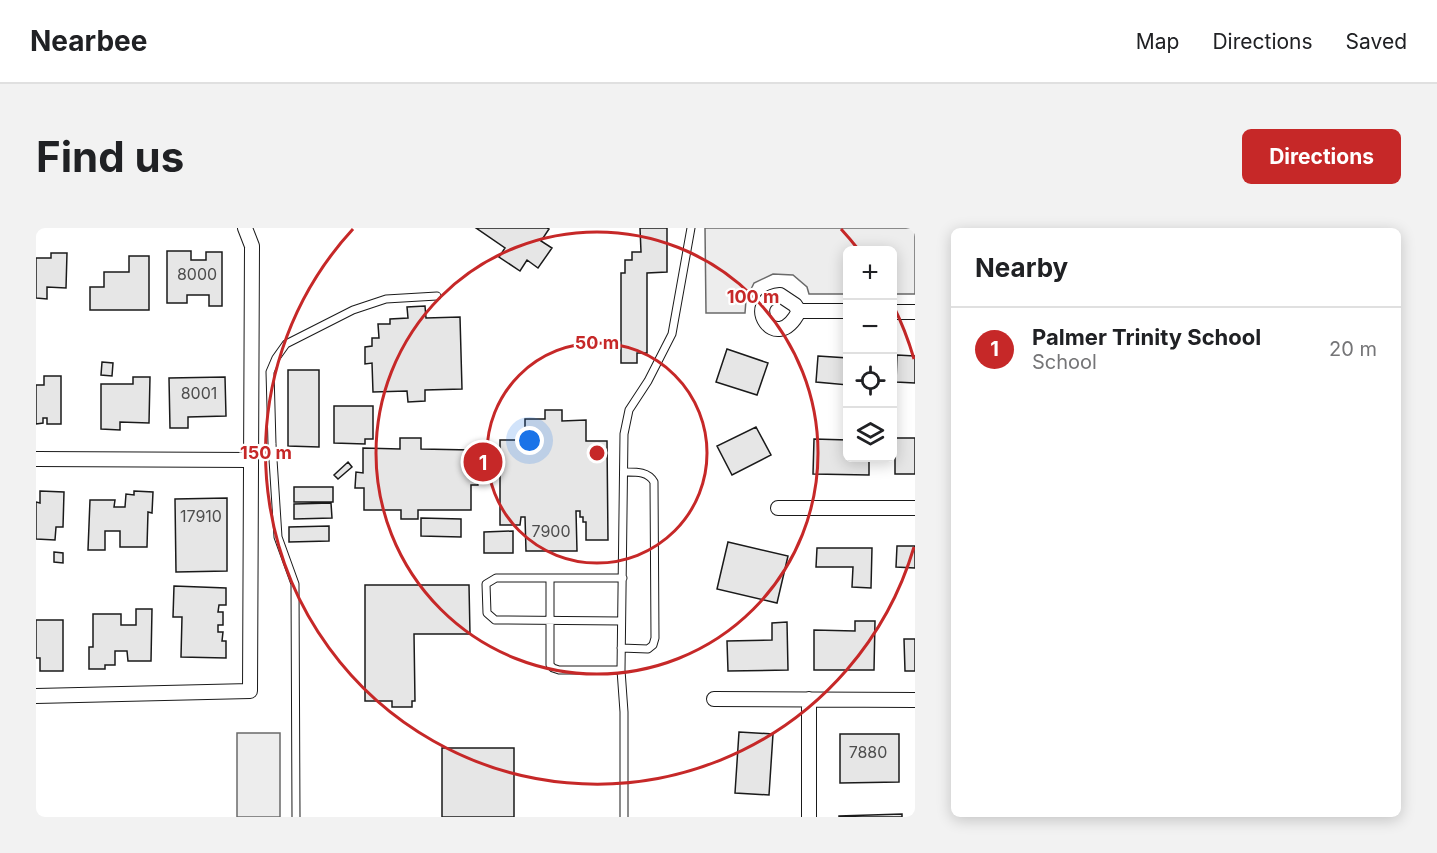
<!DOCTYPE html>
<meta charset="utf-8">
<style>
body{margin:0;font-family:Inter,sans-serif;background:#f2f2f2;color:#202124}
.controls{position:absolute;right:18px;top:18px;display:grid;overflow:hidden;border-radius:9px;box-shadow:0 3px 15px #0003}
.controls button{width:54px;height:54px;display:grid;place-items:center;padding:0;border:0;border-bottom:2px solid #e0e0e0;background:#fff;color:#202124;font:30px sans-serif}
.you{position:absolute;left:494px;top:213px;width:21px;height:21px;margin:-15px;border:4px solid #fff;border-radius:50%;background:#1a73e8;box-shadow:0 0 0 9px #1a73e833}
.badge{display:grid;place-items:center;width:39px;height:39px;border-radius:50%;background:#c62828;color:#fff;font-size:20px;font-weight:700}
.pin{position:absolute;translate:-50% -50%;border:3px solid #fff;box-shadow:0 2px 6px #0006}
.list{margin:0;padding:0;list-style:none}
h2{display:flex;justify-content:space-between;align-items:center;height:78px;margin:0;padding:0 24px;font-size:26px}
h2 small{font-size:20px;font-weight:400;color:#757577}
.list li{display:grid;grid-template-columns:39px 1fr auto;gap:18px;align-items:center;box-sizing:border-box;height:84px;padding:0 24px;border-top:2px solid #e0e0e0}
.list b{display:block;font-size:22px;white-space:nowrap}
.list p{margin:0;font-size:20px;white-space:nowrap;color:#757577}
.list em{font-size:20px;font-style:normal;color:#757577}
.icon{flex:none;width:33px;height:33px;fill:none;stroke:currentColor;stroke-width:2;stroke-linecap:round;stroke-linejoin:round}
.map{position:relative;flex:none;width:879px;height:589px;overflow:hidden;border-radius:9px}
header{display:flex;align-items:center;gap:36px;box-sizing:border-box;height:84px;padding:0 30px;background:#fff;border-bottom:2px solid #e0e0e0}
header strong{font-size:28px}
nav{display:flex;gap:33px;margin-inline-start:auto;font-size:21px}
.intro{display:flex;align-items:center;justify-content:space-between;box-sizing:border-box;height:144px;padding:0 36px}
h1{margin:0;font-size:42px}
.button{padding:15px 27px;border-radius:9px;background:#c62828;color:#fff;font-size:21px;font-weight:700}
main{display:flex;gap:36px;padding:0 36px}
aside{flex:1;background:#fff;border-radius:9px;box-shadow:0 3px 15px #0003}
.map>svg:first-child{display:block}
</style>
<header>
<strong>Nearbee</strong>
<nav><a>Map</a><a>Directions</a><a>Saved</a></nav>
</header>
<div class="intro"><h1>Find us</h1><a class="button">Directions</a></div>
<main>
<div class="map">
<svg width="879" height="589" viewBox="0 0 879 589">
<rect width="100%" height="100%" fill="#fff"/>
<!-- built -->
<path fill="#ededed" stroke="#6a6a6a" stroke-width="1.5" d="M669,0H879V66H857L856,22H812L811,66H773L771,59L757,47L737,46L718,55L710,72L709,85H670Z
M201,505H244V589H201Z"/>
<!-- building -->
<path fill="#e6e6e6" stroke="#1a1a1a" stroke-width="1.5" d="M440,0H511L513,1L505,13L516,20L502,40L491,32L484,43L463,29L469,20Z
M604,0H631V44L611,45V125H601V135H585V45H589V32H596V24H605Z
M131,23H155V32H170V24H186V78H173V67H151V75H131Z
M15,25H31L30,60L11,59V71L0,70V30H15Z
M93,28H113V82H54V59H68V44H93Z
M389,78L390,90L424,89L426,161L389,162V173L372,174L371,163L337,164L336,135L329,136V119L336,118V110H343L342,96H354V91L372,90L371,79Z
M691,121L732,135L721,167L680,154Z
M861,127L879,128V155L860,154Z
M782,128L812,130V157L780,154Z
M66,134L77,135L76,148L65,147Z
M252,142H283V219L252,218Z
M8,148H25V196H11V190H7V195L0,196V157H8Z
M97,149H114L113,195L84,194V202L65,201V156H97Z
M189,149L190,188L152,189V200H134L133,150Z
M298,178H337V211H329V216L298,215Z
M509,182H526V193L550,192V213H571L572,312H550V294H547V289H544V283H540L541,323H490L489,289H485L484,297H464V212H489V191H509Z
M720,199L735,227L696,247L681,218Z
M364,210H385V221L436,222V241H443L442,257H435V282H382V291H365V282H328V260H319L320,244L327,245V220L364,221Z
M859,210H879V246H859Z
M778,211L812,212V230H833V247L777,246Z
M312,234L316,239L302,251L298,247Z
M258,259H297V274H258Z
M4,263L28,264L27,299H20L19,312L0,311V274L4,275Z
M98,263L117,264L116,285L112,284L111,319H84V303H69V322H52L54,272H79L78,279H89L90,266L98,267Z
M191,270V343L140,344L139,271Z
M295,275L296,290L258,291V276Z
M385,290L425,291V309L385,308Z
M293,298V313L253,314V299Z
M477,303V325H448V304Z
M692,314L752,328L741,375L681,361Z
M861,318H879V340L860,339Z
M781,320H836L835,360L816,359L817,339H780Z
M18,324L27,325V335L18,334Z
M329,357H433L434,406H378L379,473H376V479H356V473H329Z
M138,358L190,360V377H183L182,384H187V397H182V404H187L186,413H190V430L145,429L146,389H137Z
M100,381H116L115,433H92L91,423H79V437H69V441H53V419H57V386H85V397H100Z
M0,392H27V443H4V430H0Z
M819,393H839L838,442H778V402L819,403Z
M751,394L752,442L692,443L691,413L736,412V395Z
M868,411H879V443H869Z
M703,504L737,506L733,567L699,565Z
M804,506H863V554L804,555Z
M406,520H478V589H406Z
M866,586V589H803V588Z"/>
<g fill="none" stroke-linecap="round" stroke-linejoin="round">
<defs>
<path id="lane" d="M514,350V437L517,440L523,442H585
M585,393L459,392L451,385L450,356L460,350H587
M585,420L612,421L617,417L619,410L618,254C612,243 599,244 588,244
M260,589L259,356L242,309L236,216L234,144L240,130L250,116L317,82L350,71L401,68
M588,589V484L585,442L588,206L593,182L612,153L636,106L655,0"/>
<path id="street" d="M744,67L759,77L763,83C739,130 705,71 744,67Z
M763,83H812
M856,84H879
M0,231L214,232
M742,280H879
M0,468L214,463L216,18L209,0
M678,471L879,472
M773,471V589"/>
</defs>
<!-- lane casing -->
<use href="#lane" stroke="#1a1a1a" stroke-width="9"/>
<!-- street casing -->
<use href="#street" stroke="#1a1a1a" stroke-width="16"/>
<!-- lane -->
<use href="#lane" stroke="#fff" stroke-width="7"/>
<!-- street -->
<use href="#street" stroke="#fff" stroke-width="14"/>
</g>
<!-- distance rings -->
<g fill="none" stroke="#c62828" stroke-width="3">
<circle cx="561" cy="225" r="110"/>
<circle cx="561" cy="225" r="221"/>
<path d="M878 319A331 331 0 1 1 317 1M805 1A331 331 0 0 1 822 21M857 77A331 331 0 0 1 878 131"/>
</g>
<g text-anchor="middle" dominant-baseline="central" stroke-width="4.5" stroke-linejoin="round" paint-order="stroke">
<!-- number labels -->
<g font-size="16" fill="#4d4d4d">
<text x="161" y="46">8000</text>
<text x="163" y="165">8001</text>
<text x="165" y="288">17910</text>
<text x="515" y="303">7900</text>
<text x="832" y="524">7880</text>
</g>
</g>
<circle cx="561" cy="225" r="9" fill="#c62828" stroke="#fff" stroke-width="3"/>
<g font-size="18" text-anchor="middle" font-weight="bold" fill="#c62828" stroke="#fff" stroke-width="4.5" stroke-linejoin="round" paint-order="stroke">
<text x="717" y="75">100 m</text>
<text x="561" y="121">50 m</text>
<text x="230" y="231">150 m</text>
</g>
</svg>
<div class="controls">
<button>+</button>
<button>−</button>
<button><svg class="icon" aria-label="locate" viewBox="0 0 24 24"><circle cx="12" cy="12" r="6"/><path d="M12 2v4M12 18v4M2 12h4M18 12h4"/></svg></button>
<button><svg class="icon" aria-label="layers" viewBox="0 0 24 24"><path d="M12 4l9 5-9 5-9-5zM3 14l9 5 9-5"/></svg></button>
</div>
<div class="you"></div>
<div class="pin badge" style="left:447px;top:234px">1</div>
</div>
<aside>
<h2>Nearby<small></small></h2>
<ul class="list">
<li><span class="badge">1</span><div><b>Palmer Trinity School</b><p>School</p></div><em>20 m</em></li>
</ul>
</aside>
</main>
